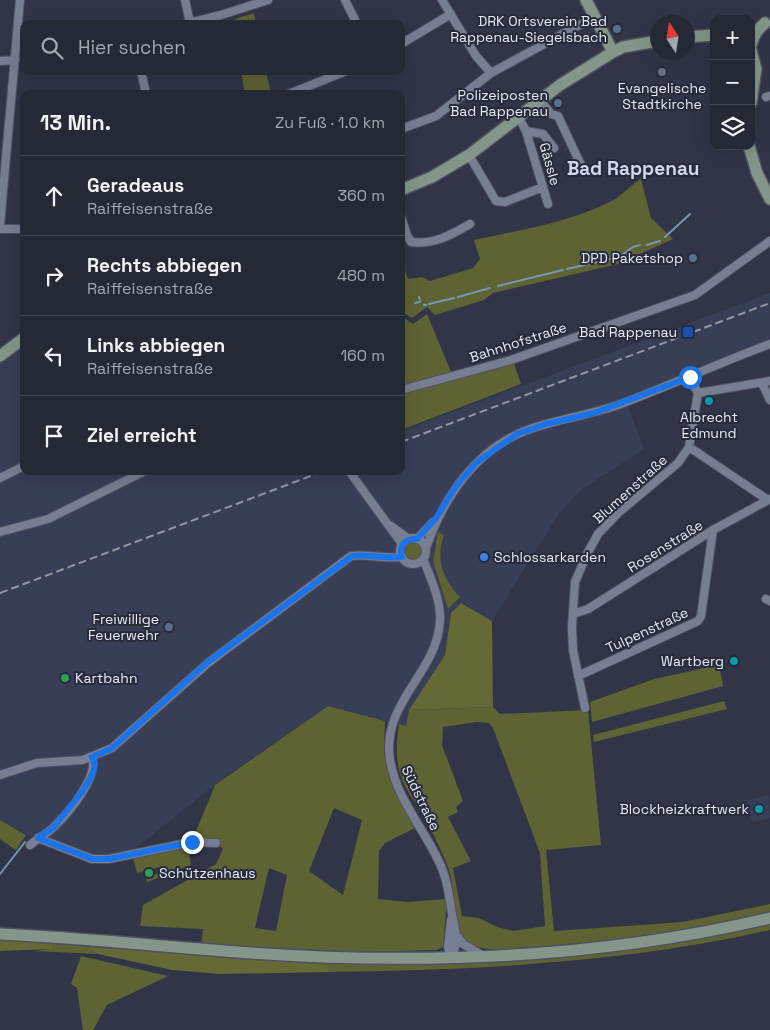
<!DOCTYPE html>
<html lang="de">
<meta charset="utf-8">
<style>
body{margin:0;font-family:"Space Grotesk",sans-serif;background:#2d303d;color:#f1f3f6}
.controls{position:absolute;right:15px;top:15px;display:grid;overflow:hidden;border-radius:10px;box-shadow:0 5px 20px #0002}
.controls button{width:45px;height:45px;display:grid;place-items:center;padding:0;border:0;border-bottom:1px solid #424450;background:#252835;color:#f1f3f6;font:25px sans-serif}
.compass{position:absolute;left:650px;top:15px;width:45px;height:45px;border-radius:50%;background:#252835;box-shadow:0 5px 20px #0002;rotate:348deg}
.stop{position:absolute;width:15px;height:15px;margin:-11px;border:4px solid #1a73e8;border-radius:50%;background:#fff}
.stop.end{background:#1a73e8;border-color:#fff;box-shadow:0 1px 5px #0008}
.list{margin:0;padding:0;list-style:none}
h2{display:flex;justify-content:space-between;align-items:center;height:65px;margin:0;padding:0 20px;font-size:21px}
h2 small{font-size:16px;font-weight:400;color:#a3a6ad}
.list li{display:grid;grid-template-columns:32px 1fr auto;gap:15px;align-items:center;box-sizing:border-box;height:80px;padding:0 20px;border-top:1px solid #424450}
.list b{display:block;font-size:19px;white-space:nowrap}
.list p{margin:0;font-size:16px;white-space:nowrap;color:#a3a6ad}
.list em{font-size:16px;font-style:normal;color:#a3a6ad}
.icon{flex:none;width:28px;height:28px;fill:none;stroke:currentColor;stroke-width:2;stroke-linecap:round;stroke-linejoin:round}
.map{position:relative;flex:none;width:770px;height:1030px;overflow:hidden}
.search{position:absolute;background:#252835;box-shadow:0 5px 20px #0002;left:20px;top:20px;width:385px;height:55px;display:flex;align-items:center;gap:12px;box-sizing:border-box;padding:0 18px;border-radius:10px;color:#a3a6ad;font-size:19px}
.panel{position:absolute;background:#252835;box-shadow:0 5px 20px #0002;left:20px;top:90px;width:385px;height:385px;border-radius:10px}
.map>svg:first-child{display:block}
</style>
<div class="map">
<svg width="770" height="1030" viewBox="0 0 770 1030">
<rect width="100%" height="100%" fill="#313547"/>
<!-- built -->
<path fill="#383e55" d="M770,293V347L626,400L644,449L581,490L560,512L492,621L461,603L451,613L445,655L409,710L406,726L328,706L226,776L133,850L96,863L58,851L0,820V357L24,340V471H401V431Z
M769,795L770,818L752,822L747,800Z"/>
<!-- green -->
<path fill="#5e6333" fill-rule="evenodd" d="M254,13L256,24H236L235,19Z
M241,71H266L271,94H245Z
M641,179L651,218L673,239L618,264L493,293L484,300L435,315L427,307L412,318L401,311V258L408,279L422,277L430,281L473,268L480,259L474,240C520,230 567,223 610,202C621,197 629,186 641,179Z
M427,314L451,372L401,386V316L413,324Z
M514,364L521,384L401,430V394Z
M438,532L444,535C435,560 443,579 460,597L448,609L433,561Z
M405 551a9 9 0 1 1 18 0a9 9 0 1 1-18 0Z
M719,665L723,686L592,722L590,702L654,679Z
M724,701L727,709L594,742L593,735Z
M328,706L385,721L384,755L404,806L417,827L385,843L379,851L378,899L407,902L447,899L443,947L436,950L368,952L201,945L203,929L140,926L143,905L216,864L223,849L213,838L193,839L215,785ZM334,808L362,820L343,895L309,871ZM269,868L287,875L276,931L255,928Z
M493,707L500,714L588,710L601,845L546,850L554,931L683,922L770,904V914C724,923 492,971 465,940C454,927 455,891 450,874C447,862 439,847 434,836C411,787 390,786 399,724L406,726L409,710ZM477,722L489,723L493,728L540,853L545,926L513,931L497,927L479,918L462,916L453,868L471,861L448,817L458,812L456,807L463,801L442,745L443,727Z
M0,820L26,835L16,850L0,839Z
M188,846L191,865L147,882L146,877L162,872L160,867L137,873L133,858Z
M770,923V930C625,963 477,970 329,972L330,961L384,965L476,963Z
M51,943L92,947L90,950L98,954L34,951L50,949L53,946Z
M81,956L168,976L107,1005L93,1030H83L77,988L71,984Z"/>
<!-- forest -->
<path fill="#646936" d="M461,603L492,621L493,707L409,710L445,655L451,613Z
M0,940L51,943L53,946L51,949L0,951Z
M92,947L254,958L330,961L329,972L220,974L172,970L98,954L90,950Z"/>
<g fill="none" stroke-linecap="round" stroke-linejoin="round">
<!-- stream -->
<path stroke="#7895b2" stroke-width="2" d="M665,237L690,214
M647,245L660,241
M567,269L619,257L633,247L640,245
M498,286L563,270
M419,297L420,300
M458,297L490,288
M415,303L420,302
M429,304L454,298
M424,305H426
M0,874L25,842"/>
<defs>
<path id="street" d="M185,0L190,23
M345,0L357,24
M442,0L476,56L491,73
M185,24L221,15L268,0
M401,44L451,14
M0,61L15,60
M141,71L146,94
M289,94L346,71
M766,97L770,96
M540,100L551,114L558,116L581,165
M518,116L526,131L543,134L554,148
M401,129L436,116L491,73L594,17
M526,131L548,204
M469,155L496,201L505,202L543,187
M401,217L407,235L411,242C434,245 451,235 470,224
M0,225L20,0
M0,229H24
M762,383L770,400
M401,390L511,360L695,295L770,241
M698,393L770,381
M689,447L768,500
M349,471L402,544
M0,478L24,466
M391,526L409,539
M0,532L48,519L145,471
M400 551a13 13 0 1 1 26 0a13 13 0 1 1-26 0Z
M417,539L433,522
M426,548C444,497 476,448 530,429C559,419 589,415 618,405C669,386 719,363 770,344
M423,559C431,579 441,600 440,621C437,674 381,702 390,760C396,799 426,831 441,866C448,881 449,897 452,914C455,930 460,942 451,957
M766,599L770,601
M573,614L588,609L713,530L770,499
M578,676L698,621L701,616L713,530
M585,708L573,650L572,627L575,582L587,554L598,534L618,513L678,463L689,447L698,393L689,377
M0,775L37,763L83,760L112,748L208,663L351,556C368,554 385,559 402,557
M38,838L92,859H109L192,842L216,843
M30,845C38,838 48,833 55,826C69,812 99,777 92,757
M451,920L448,947L451,957
M457,936L463,944L482,955"/>
<path id="secondary" d="M586,0L613,52
M688,37L714,35
M751,45C754,35 757,30 765,23
M751,50L756,69L751,103
M749,146L757,173L770,199
M401,190L432,177L469,155L560,85L613,52L623,47L658,41
M0,356L24,338
M0,934C84,938 168,947 252,953C424,965 602,958 770,918"/>
</defs>
<!-- street casing -->
<use href="#street" stroke="#4f5260" stroke-width="10"/>
<!-- secondary casing -->
<use href="#secondary" stroke="#4f5260" stroke-width="14"/>
<!-- street -->
<use href="#street" stroke="#787e91" stroke-width="8"/>
<!-- secondary -->
<use href="#secondary" stroke="#859589" stroke-width="11"/>
<!-- rail -->
<path stroke="#9195a3" stroke-width="2" stroke-dasharray="8 4" stroke-linecap="butt" d="M401,442L770,303
M0,593L324,471"/>
</g>
<g fill="none" stroke-linecap="round" stroke-linejoin="round">
<!-- route -->
<path stroke="#1a73e8" stroke-width="6" d="M192,842L109,859H92L38,838L54,827L82,792L92,775L95,765L92,757L112,748L208,662L352,556C368,554 385,559 402,557C398,546 405,538 417,539L436,518L456,486L477,462L517,434L546,424L594,413L690,377"/>
</g>
<!-- markers -->
<g fill="#5c6f8a" stroke="#272b3c" stroke-width="2">
<circle cx="617" cy="29" r="5"/>
<circle cx="558" cy="103" r="5"/>
<circle cx="693" cy="258" r="5"/>
<circle cx="169" cy="627" r="5"/>
</g>
<circle fill="#6b7280" stroke="#272b3c" stroke-width="2" cx="662" cy="72" r="5"/>
<rect fill="#1a4fb4" stroke="#272b3c" stroke-width="2" x="682" y="326" width="12" height="12" rx="2.5"/>
<g fill="#0f9aa8" stroke="#272b3c" stroke-width="2">
<circle cx="709" cy="401" r="5"/>
<circle cx="734" cy="661" r="5"/>
<circle cx="759" cy="809" r="5"/>
</g>
<circle fill="#3f7fe0" stroke="#272b3c" stroke-width="2" cx="484" cy="557" r="5"/>
<g fill="#2e9e5b" stroke="#272b3c" stroke-width="2">
<circle cx="65" cy="678" r="5"/>
<circle cx="149" cy="873" r="5"/>
</g>
<g text-anchor="middle" dominant-baseline="central" stroke-width="4" stroke-linejoin="round" paint-order="stroke">
<!-- poi labels -->
<g font-size="14" fill="#e7eaf5" stroke="#272b3c" text-anchor="end">
<text x="607" y="21">DRK Ortsverein Bad<tspan x="607" dy="16">Rappenau-Siegelsbach</tspan></text>
<text x="662" y="88" text-anchor="middle">Evangelische<tspan x="662" dy="16">Stadtkirche</tspan></text>
<text x="548" y="95">Polizeiposten<tspan x="548" dy="16">Bad Rappenau</tspan></text>
<text x="683" y="258">DPD Paketshop</text>
<text x="677" y="332">Bad Rappenau</text>
<text x="709" y="417" text-anchor="middle">Albrecht<tspan x="709" dy="16">Edmund</tspan></text>
<text x="494" y="557" text-anchor="start">Schlossarkarden</text>
<text x="159" y="619">Freiwillige<tspan x="159" dy="16">Feuerwehr</tspan></text>
<text x="724" y="661">Wartberg</text>
<text x="75" y="678" text-anchor="start">Kartbahn</text>
<text x="749" y="809">Blockheizkraftwerk</text>
<text x="159" y="873" text-anchor="start">Schützenhaus</text>
</g>
<!-- street labels -->
<g font-size="14" fill="#e7eaf5" stroke="#272b3c">
<text transform="translate(550 164) rotate(74)">Gässle</text>
<text transform="translate(518 342) rotate(-18)">Bahnhofstraße</text>
<text transform="translate(630 489) rotate(-42)">Blumenstraße</text>
<text transform="translate(665 546) rotate(-32)">Rosenstraße</text>
<text transform="translate(647 630) rotate(-25)">Tulpenstraße</text>
<text transform="translate(421 798) rotate(64)">Südstraße</text>
</g>
<!-- district labels -->
<g font-size="19" font-weight="bold" fill="#d2d8ee" stroke="#272b3c">
<text x="633" y="168">Bad Rappenau</text>
</g>
</g>
</svg>
<div class="controls">
<button>+</button>
<button>−</button>
<button><svg class="icon" aria-label="layers" viewBox="0 0 24 24"><path d="M12 4l9 5-9 5-9-5zM3 14l9 5 9-5"/></svg></button>
</div>
<svg class="compass" viewBox="-18 -18 36 36"><path d="M0-13l5 13h-10z" fill="#e53935"/><path d="M0 13l5-13h-10z" fill="#a3a6ad"/></svg>
<div class="stop" style="left:690px;top:377px"></div>
<div class="stop end" style="left:192px;top:842px"></div>
<div class="search"><svg class="icon" aria-label="search" viewBox="0 0 24 24"><circle cx="10" cy="10" r="6"/><path d="M15 15l6 6"/></svg>Hier suchen</div>
<section class="panel">
<h2>13 Min.<small>Zu Fuß · 1.0 km</small></h2>
<ul class="list">
<li><svg class="icon" aria-label="ahead" viewBox="0 0 24 24"><path d="M12 20V5M6 11l6-6 6 6"/></svg><div><b>Geradeaus</b><p>Raiffeisenstraße</p></div><em>360 m</em></li>
<li><svg class="icon" aria-label="right" viewBox="0 0 24 24"><path d="M7 20v-9h11M14 6l5 5-5 5"/></svg><div><b>Rechts abbiegen</b><p>Raiffeisenstraße</p></div><em>480 m</em></li>
<li><svg class="icon" aria-label="left" viewBox="0 0 24 24"><path d="M17 20v-9H6M10 6l-5 5 5 5"/></svg><div><b>Links abbiegen</b><p>Raiffeisenstraße</p></div><em>160 m</em></li>
<li><svg class="icon" aria-label="arrive" viewBox="0 0 24 24"><path d="M6 21V4h12l-3 4 3 4H6"/></svg><div><b>Ziel erreicht</b></div></li>
</ul>
</section>
</div>
